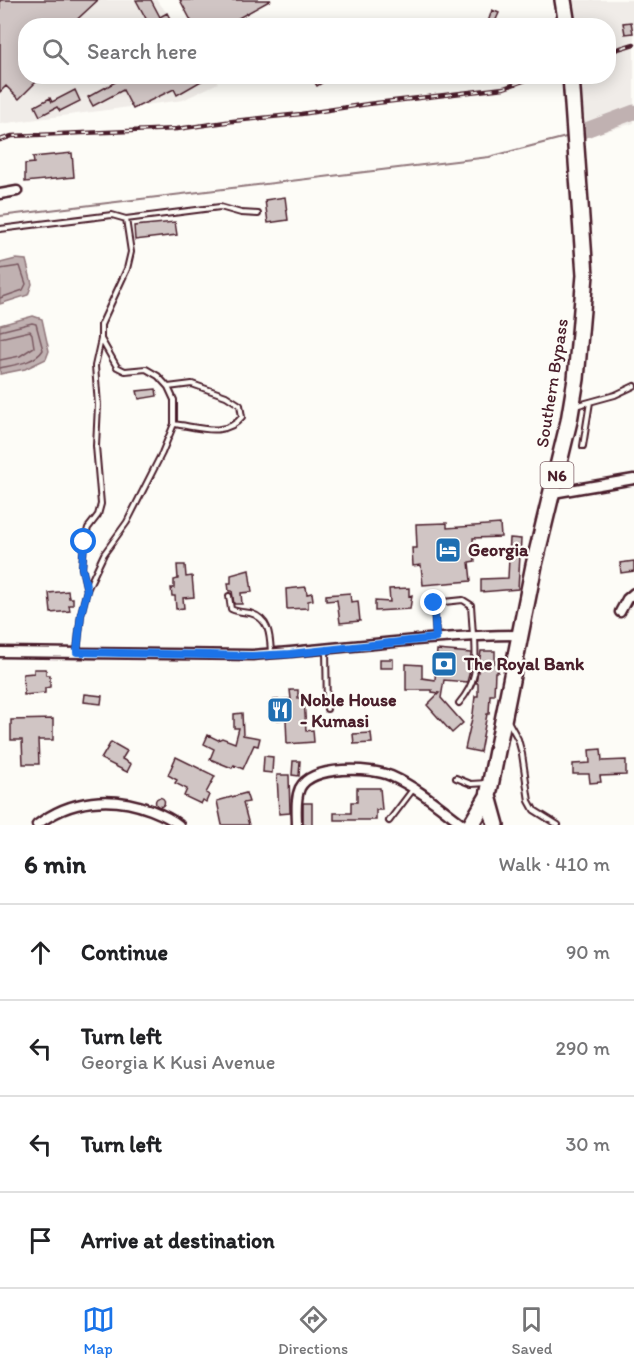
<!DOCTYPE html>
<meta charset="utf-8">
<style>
body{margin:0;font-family:Itim,sans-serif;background:#f2f2f2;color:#202124}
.stop{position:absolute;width:18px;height:18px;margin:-14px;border:4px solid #1a73e8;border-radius:50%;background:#fff}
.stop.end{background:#1a73e8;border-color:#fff;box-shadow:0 2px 6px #0008}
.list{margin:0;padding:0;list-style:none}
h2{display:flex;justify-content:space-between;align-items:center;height:78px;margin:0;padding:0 24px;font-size:26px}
h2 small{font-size:20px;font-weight:400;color:#757577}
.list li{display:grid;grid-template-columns:39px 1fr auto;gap:18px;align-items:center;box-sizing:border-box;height:96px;padding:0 24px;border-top:2px solid #e0e0e0}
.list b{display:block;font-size:22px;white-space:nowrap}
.list p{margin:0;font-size:20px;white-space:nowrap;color:#757577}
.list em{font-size:20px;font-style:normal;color:#757577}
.icon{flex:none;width:33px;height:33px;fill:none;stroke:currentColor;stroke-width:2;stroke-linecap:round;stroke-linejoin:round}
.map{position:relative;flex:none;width:634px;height:825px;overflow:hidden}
.search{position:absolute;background:#fff;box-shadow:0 3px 15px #0003;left:18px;right:18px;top:18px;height:66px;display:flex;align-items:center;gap:15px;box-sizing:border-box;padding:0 21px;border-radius:24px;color:#757577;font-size:22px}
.sheet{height:462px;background:#fff}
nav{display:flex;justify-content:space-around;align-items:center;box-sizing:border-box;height:84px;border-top:2px solid #e0e0e0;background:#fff;font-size:16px;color:#757577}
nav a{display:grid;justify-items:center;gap:3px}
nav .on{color:#1a73e8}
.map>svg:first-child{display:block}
</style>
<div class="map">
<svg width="634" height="825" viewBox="0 0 634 825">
<rect width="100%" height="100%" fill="#fdfcf7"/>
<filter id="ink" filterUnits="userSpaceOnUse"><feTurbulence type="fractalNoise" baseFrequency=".0167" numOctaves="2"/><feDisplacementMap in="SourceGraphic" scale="12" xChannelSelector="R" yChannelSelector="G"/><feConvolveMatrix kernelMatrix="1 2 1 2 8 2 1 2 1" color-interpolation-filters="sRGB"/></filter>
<g filter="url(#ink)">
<!-- built -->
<path fill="#f0ece8" d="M0,0H157L176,25L26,26V76H213L218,83L183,100L0,124Z
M571,0H634V123L580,139L576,77L608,76V26L573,25Z"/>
<!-- water -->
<path fill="#c0b1b1" stroke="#91777b" stroke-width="1.5" d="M16,259L26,260L32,284L28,295L0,304V263Z
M33,316L42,319L49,351L46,359L25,369L0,374V325Z"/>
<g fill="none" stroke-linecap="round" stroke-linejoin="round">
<!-- shore -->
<path stroke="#795961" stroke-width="1.5" d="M0,269L20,266L26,284L23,290L0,298
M0,331L32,323L36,324L43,350C35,363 13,365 0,368
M0,338L30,331L32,334L34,347L20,356L0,360"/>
<!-- stream -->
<path stroke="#91777b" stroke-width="2" d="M0,216L489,157L570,136"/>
<!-- river -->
<path stroke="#c0b1b1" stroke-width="15" d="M575,134L634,112"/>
</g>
<!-- building -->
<path fill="#d0c5c4" stroke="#4a1f2b" stroke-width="1.5" d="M0,0H98L70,26H26V76H42L19,99L6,86L0,92Z
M136,0H151L160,17L167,13L174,26H150Z
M180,0H271L233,21L236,26H194Z
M492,10L499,13L494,24L488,22Z
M631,22L633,33L625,34L623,23Z
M126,76H210L177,95L174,89L133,109L123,90L93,106L88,97Z
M311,76H333L317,86Z
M75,90L80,101L60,111L57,107L40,116L35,106L50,98L52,102Z
M72,153L74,177L25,182V164L34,163L33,157Z
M285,197L288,220L268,223L265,200Z
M175,222L177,235L135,240L134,226Z
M156,389L157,396L139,399L137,391Z
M447,523V528L500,524L501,537L473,538L475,561L469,562L471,581L423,585L421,565L413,566L412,548H417L416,524Z
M510,538L521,539L518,589L481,592V579L508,578Z
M634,561V571L621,573L620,563Z
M177,565H185L186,577L192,576L194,597L183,598L184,608L176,609L175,596H172L171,588H174V580L178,579Z
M249,570L252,592L241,593L242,604H234L232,591H229L228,583H231V575Z
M306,587L307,594L312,593L313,600L308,601V608L287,609L286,589Z
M409,588V596L412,595L410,609L375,611V601L390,602L389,589Z
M68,591L69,598H73V605H69L70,611L51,613L49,593Z
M350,593L351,602L358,601L360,621L340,623L337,600L326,601V595Z
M437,650L471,653L470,671L467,682L444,680L441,698L463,723L452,733L427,705L439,693L432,692V690H406V664L422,665V678L435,680Z
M481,651H495V663H498V672H495L494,695H490L489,714H487L480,752L465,749L473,714L475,696H478V683H476Z
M380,659H393V668H380Z
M34,669H46V675H50V687L45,688V693L24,695L23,674L34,673Z
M290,690H298V698H304L306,731L313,730L314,742L287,744L286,719L276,720L274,700L291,699Z
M85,694L102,696L101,704L84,702Z
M242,713L243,735L260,738L258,746L254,745L243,769L234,765L232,768L210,759L214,749L204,744L208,735L218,740L222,738L235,743L239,728H234V714Z
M53,719V740H38L39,764H23L22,740H11V720Z
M371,733L372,743L354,744L353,734Z
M111,742L127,751L122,759L131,764L127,772L101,759Z
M601,749L602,761L626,760V775L600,776L601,782L590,783L589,774H573V764L590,763L589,750Z
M264,756L273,757L272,773L263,772Z
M176,757L215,776L206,793L209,795L206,802L203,800L201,804L184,796L187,789L175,783L177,780L168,775Z
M293,761H300L299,776L292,775Z
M277,775H289L290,813L279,814Z
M357,788H380L382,810H376V820H334V813H351V802H357Z
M246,793L249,802L243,803L249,825H222L217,801Z
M155.5 802a4.5 4.5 0 1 1 9 0a4.5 4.5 0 1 1-9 0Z
M303,803H312V825H303Z"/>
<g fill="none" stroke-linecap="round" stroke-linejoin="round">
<defs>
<path id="lane" d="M0,229L112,215L126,219L220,207L241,213L258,214
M168,387L192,384L226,396L240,405L242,417C225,438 198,427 174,424
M575,406L615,395L634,386
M583,446L590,402
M87,590L82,568L84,542L88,528L98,515L101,504L96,446L98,405L95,366L101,339V325L127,269L131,252L126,219
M229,596L231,609C237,612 243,612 250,613C270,619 270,636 271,653
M436,637L434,603L463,600L471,605L473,635
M326,650L327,709
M77,652L81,614L87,590L104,554L127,522L162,453L174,424V400L168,387L158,376L146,369L125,371L117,367L101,339
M459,703C478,681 476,664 475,637
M508,721L518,739L522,754L529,801L534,810L558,825
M456,778L471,784L488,783
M389,821L414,788"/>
<path id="street" d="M0,194L17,191
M553,493L634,479
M620,612L627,599L634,593
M0,652L252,655C342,649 431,635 521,635
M37,825C70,799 112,795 151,810C161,814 171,818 179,825
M297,825C297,813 295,799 300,788C312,765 371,767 391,776C418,788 441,808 464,825"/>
<path id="highway" d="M563,0L567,25
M488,796L496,825
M471,825L488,796L534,565L569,421L576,379L585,275L571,76"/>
</defs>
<!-- lane casing -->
<use href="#lane" stroke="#4a1f2b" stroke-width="8"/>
<!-- street casing -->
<use href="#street" stroke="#4a1f2b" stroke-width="13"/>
<!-- highway casing -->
<use href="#highway" stroke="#4a1f2b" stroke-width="20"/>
<!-- lane -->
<use href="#lane" stroke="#fdfcf7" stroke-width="4"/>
<!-- street -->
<use href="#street" stroke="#fdfcf7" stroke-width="8"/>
<!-- highway -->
<use href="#highway" stroke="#fdfcf7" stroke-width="15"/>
<defs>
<path id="rail" d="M608,52L634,44
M0,140L12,136L177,129L233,121L301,114L368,104L504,88L537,76"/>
</defs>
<!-- rail casing -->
<use href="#rail" stroke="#4a1f2b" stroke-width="4.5"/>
<!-- rail -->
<use href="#rail" stroke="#fdfcf7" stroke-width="2" stroke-dasharray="7" stroke-linecap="butt"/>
</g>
</g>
<g fill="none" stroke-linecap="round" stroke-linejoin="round" filter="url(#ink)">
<!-- route -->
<path stroke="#1a73e8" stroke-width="8" d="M84,542L82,568L87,590L81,614L77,652L252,656L290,654L436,638L434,603"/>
</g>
<!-- icons -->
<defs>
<symbol id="hotel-square" viewBox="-11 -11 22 22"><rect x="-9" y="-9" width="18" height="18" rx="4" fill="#1f6fb2" stroke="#fdfcf7"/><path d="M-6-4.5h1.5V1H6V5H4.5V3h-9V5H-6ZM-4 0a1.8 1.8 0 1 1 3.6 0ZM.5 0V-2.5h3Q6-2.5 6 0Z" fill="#fff"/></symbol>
<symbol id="bank-square" viewBox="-11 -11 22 22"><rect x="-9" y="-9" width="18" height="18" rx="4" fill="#1f6fb2" stroke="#fdfcf7"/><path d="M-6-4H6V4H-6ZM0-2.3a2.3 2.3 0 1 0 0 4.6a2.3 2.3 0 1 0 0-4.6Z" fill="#fff"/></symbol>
<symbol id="restaurant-square" viewBox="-11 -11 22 22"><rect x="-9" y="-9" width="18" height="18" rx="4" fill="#1f6fb2" stroke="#fdfcf7"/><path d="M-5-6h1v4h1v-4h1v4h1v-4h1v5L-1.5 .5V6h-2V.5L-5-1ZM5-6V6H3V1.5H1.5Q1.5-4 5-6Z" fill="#fff"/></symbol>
</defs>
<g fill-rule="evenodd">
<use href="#hotel-square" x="433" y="535" width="30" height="30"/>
<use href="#bank-square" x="429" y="649" width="30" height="30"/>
<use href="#restaurant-square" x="265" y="695" width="30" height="30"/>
</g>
<g text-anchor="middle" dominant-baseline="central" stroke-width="4.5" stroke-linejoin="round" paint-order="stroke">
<!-- shield labels -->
<rect fill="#fdfcf7" stroke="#806168" stroke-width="1.5" x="540.5" y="462" width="33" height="26" rx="4.5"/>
<g font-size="16" font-weight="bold" fill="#4a1f2b">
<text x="557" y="475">N6</text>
</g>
<!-- street labels -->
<g font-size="18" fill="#4a1f2b" stroke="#fdfcf7">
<text transform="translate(552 383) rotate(-81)">Southern Bypass</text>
</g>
<!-- poi labels -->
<g font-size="18" font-weight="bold" fill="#4a1f2b" stroke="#fdfcf7" text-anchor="start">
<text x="468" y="550">Georgia</text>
<text x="464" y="664">The Royal Bank</text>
<text x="300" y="700">Noble House<tspan x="300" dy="21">- Kumasi</tspan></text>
</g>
</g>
</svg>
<div class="stop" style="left:84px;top:542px"></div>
<div class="stop end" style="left:434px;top:603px"></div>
<div class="search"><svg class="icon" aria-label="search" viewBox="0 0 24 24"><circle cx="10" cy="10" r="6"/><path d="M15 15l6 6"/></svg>Search here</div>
</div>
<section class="sheet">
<h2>6 min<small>Walk · 410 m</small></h2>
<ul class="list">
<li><svg class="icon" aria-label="ahead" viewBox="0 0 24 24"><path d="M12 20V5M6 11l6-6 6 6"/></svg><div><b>Continue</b></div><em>90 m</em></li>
<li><svg class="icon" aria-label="left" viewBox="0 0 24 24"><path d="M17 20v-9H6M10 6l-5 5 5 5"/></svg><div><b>Turn left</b><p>Georgia K Kusi Avenue</p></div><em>290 m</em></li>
<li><svg class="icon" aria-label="left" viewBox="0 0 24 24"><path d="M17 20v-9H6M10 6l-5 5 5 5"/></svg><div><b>Turn left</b></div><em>30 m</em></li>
<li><svg class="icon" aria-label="arrive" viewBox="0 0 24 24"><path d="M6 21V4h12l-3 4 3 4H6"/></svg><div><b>Arrive at destination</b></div></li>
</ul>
</section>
<nav>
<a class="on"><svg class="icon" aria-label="map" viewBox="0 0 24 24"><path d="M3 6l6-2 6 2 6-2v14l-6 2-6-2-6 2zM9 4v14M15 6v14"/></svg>Map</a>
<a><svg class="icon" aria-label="directions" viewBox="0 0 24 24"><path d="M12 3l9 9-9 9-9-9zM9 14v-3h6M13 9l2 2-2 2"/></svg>Directions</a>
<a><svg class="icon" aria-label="saved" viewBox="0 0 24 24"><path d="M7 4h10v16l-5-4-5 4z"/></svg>Saved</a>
</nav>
